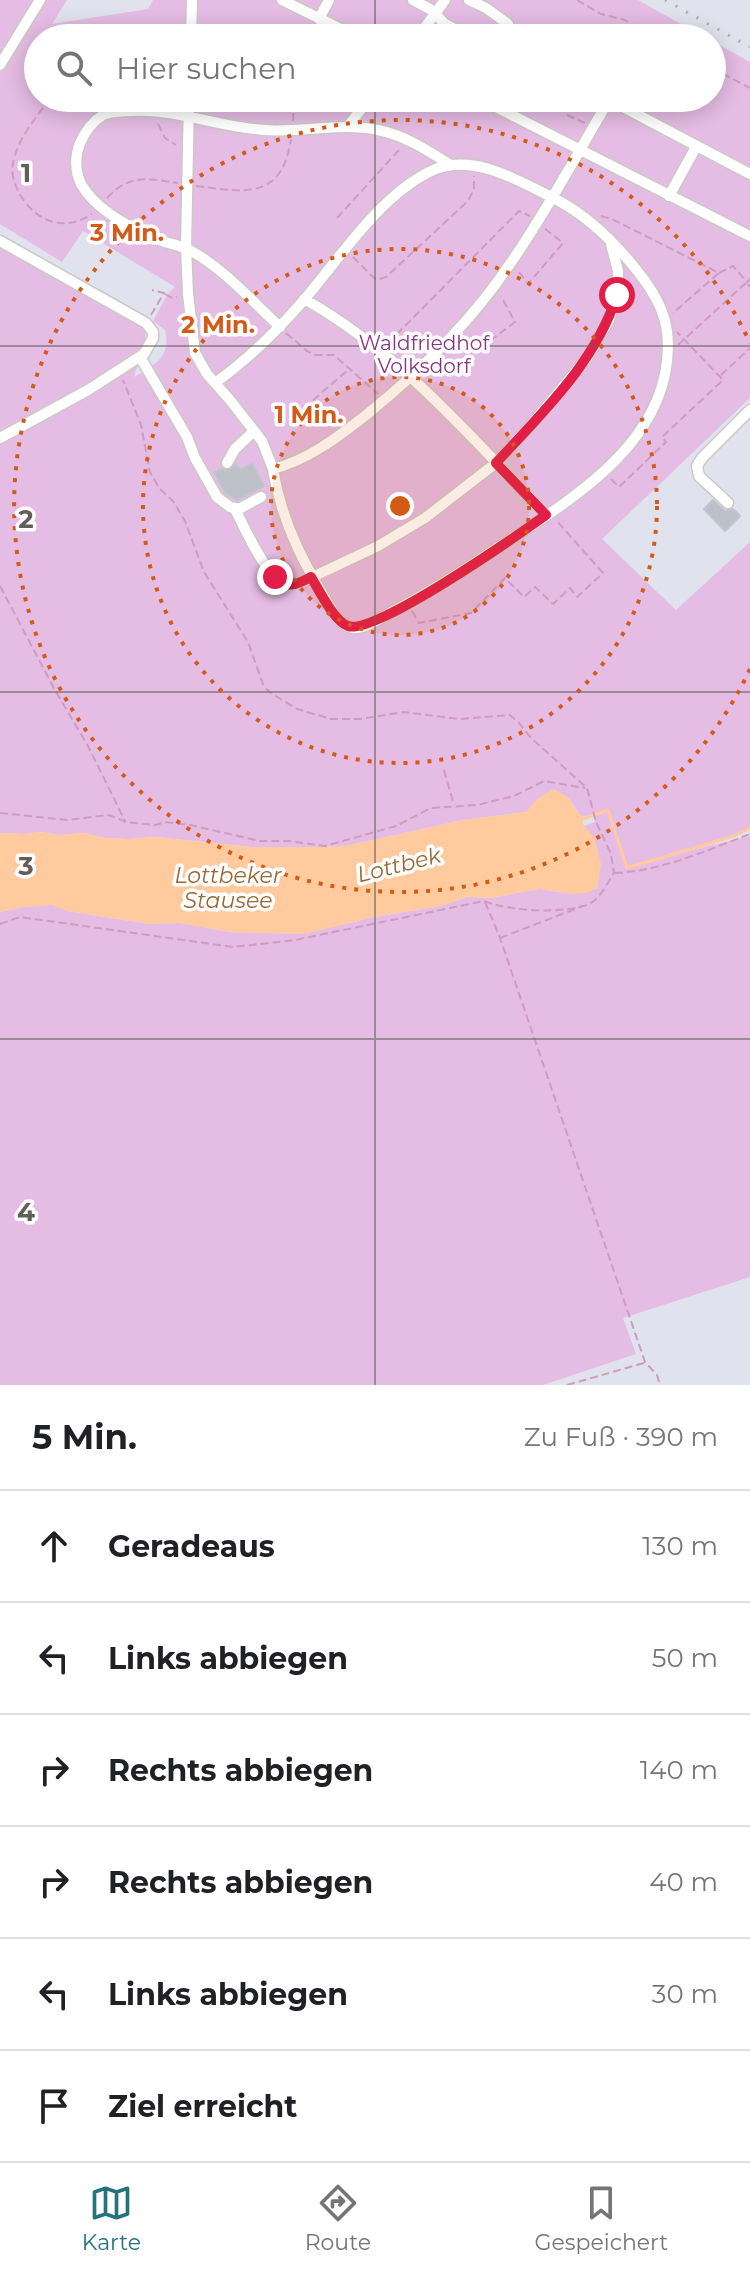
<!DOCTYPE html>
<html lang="de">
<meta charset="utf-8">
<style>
body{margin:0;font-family:Montserrat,sans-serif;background:#f6f6f6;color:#202124}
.stop{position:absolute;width:24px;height:24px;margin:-18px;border:6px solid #e11d48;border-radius:50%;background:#fff}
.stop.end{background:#e11d48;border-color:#fff;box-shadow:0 2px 8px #0008}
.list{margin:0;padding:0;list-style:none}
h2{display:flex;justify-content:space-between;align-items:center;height:104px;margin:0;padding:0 32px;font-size:34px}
h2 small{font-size:26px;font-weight:400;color:#757577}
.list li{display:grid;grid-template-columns:52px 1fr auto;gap:24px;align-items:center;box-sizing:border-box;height:112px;padding:0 32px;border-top:2px solid #e0e0e0}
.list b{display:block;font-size:30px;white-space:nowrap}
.list em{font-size:26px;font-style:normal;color:#757577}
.icon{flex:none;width:44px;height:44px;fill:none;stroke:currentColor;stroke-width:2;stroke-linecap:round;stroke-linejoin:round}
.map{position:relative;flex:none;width:750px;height:1385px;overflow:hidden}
.search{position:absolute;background:#fff;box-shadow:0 4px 20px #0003;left:24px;right:24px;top:24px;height:88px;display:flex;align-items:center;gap:20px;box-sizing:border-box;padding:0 28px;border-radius:44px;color:#757577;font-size:30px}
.sheet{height:776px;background:#fff}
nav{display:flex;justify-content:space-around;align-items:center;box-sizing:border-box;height:112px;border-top:2px solid #e0e0e0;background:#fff;font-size:22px;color:#757577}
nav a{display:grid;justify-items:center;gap:4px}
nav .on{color:#24737e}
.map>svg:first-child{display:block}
</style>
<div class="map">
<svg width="750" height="1385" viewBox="0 0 750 1385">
<rect width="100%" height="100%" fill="#e0e3ed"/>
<!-- green -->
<path fill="#e5bce4" d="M0,0H67L52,24L148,9L153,0H638L706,38H38V98H712V41L750,62V398L602,539L676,610L750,542V828L734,836L679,853L750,836V1277L623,1318L636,1354L543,1385H0V912L24,907L52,904L67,911L150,924L180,923L230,932L302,934L374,917L440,906L467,897L491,898L539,889L573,894L597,888C601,864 601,845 584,826L595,822L594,814L581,817L569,798L526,812L463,820L346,846L325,847H251L156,837L128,839L105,838L84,833L59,835L41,832L24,834L0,833V240L20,259L143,323C151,343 139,358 134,377C154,365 172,357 165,330L153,321L167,295L175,287L83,231L62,262L0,224Z"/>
<!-- water -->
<path fill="#ffca9e" d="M554,789L569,798L577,812L581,815L584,826L594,837L601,864L597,888L587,893L573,894L539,889L491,898L467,897L440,906L374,917L305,934L230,932L180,923L150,924L67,911L52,905L24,907L0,912V833L24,834L40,832L59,835L84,833L105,838L128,839L156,837L251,847H325L346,846L463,820L526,812L538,798Z"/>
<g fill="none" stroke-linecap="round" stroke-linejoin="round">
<!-- stream -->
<path stroke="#ffca9e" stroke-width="3" d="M580,820L608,810L627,868L734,836L750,828"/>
</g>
<!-- building -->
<path fill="#bdc0c7" stroke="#bfc4d1" stroke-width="2" d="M236,464L240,470L252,464L264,486L237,500L226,493L214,473L222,469L230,470Z
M713,500L725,511L733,509L740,516L725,531L704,509Z"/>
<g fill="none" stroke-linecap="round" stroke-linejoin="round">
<defs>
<path id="minor" d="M282,0L359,38
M413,0L430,9L445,24L472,38
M469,0L486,8L508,24
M319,19L329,0
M191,38L192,0
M417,38L445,0
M0,65L40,0
M189,98L186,248L188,294L195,353L207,374L230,400L262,441L273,469
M478,98L750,236
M606,98L750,174
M348,126L370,98
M669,196L696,147
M0,241L146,323L153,332V338L144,354L88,390L0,438
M304,299C399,352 472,438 546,515
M280,327C252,301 226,271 193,252C183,246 170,244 159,240C132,229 96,210 81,184C75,171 75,156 80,143C85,132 93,121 103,115C112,111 123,111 133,111C178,109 219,127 264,130C302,133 341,122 378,130C404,135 427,150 449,164
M140,357L187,437L195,458L217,497L230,507L239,509L261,497
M215,383C248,359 277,331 303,301C340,258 378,198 429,172C471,150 521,182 559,201C590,218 617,245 639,273C665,306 673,332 665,374C648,459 554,510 488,554C456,576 424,595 390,613C380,619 368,627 357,628C348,629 342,623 336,617C307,569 282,526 273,469C308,460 338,437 366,415C421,371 473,320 512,261C548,209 577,154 609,100
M227,463L235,449L254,431
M728,503L699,476L697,466L702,458L750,410
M235,509C243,525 267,578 284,584C290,587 296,584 302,582L378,546L425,518L496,463L531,425L587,358L609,320L617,295L618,271L611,244"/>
</defs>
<!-- minor casing -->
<use href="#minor" stroke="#ccc9c4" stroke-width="13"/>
<!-- path -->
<path stroke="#d09bc0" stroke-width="2" stroke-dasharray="8 4" stroke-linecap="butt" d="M577,0L601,14L625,20L639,29L663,38
M712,68L750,88
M50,98C36,118 18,138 13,163C11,174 14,183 19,193C35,221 63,233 92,214
M567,115L585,123
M293,121L294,98
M158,124L165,138L176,145
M196,186C244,192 282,201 291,139
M107,198C130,173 148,179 178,183
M601,216L612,219L719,273L673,313
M337,218L399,150
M353,257L374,278L377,280L386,277L468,201L474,189V176
M519,272L528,284L563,243L544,228
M719,273L733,266L747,282L750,279
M165,294L172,298L177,297
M151,315L164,293L152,290
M286,333L307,351L315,355H334L378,394
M461,340L476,351L515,322L501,296
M678,345L747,282L750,287
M415,361L394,340L397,334L519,211L530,216
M721,375L750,348
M304,408L348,370
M611,479L619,487L666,442L662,437L723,380L677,332
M0,586L56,692L88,746L125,821
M412,611L419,623L471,613L505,578L524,597L535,587L553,604L570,588L577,597L603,573L556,520
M444,770L454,805
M0,813L67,820L109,815L126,822L156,825L164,822L190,825L260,841H289L325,846L396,826L431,808L477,805L514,796L544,781L585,788
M615,873C661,871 708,850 750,834
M485,902L500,938L645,1362L657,1375L660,1385
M0,924L20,917L233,947L295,940L484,901C508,911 567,915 591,903C601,897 608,882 614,873L611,854L596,822L587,788L531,738L519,723L510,715L460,719L403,712L361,719H331L297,709L271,693L264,687L248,642L204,572L185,521L173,501L159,488L150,472L141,425L123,380
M500,938L583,906
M567,1385L644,1363"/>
<!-- minor -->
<use href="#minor" stroke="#fff" stroke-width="10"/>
<!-- rail -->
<path stroke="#aeadac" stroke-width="3" stroke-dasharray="2 10" stroke-linecap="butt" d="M665,0L750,47"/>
</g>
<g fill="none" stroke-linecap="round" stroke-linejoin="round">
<!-- route -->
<path stroke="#e11d48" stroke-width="10" d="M275,577C287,590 298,584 311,577C319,590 334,621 348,626C374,636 518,535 546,515L496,463C542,413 596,362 617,295"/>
</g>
<!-- grid -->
<path fill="none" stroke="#625e59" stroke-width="2" stroke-opacity="0.55" d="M375,0V38M375,98V1385M0,346H750M0,692H750M0,1039H750"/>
<!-- distance rings -->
<circle cx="400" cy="506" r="129" fill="#d45a18" fill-opacity=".12"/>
<g fill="none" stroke="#d45a18" stroke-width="4" stroke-dasharray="4 8">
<circle cx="400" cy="506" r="129"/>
<circle cx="400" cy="506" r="257"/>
<path d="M750 669A386 386 0 1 1 750 343"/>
</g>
<g text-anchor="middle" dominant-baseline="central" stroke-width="7" stroke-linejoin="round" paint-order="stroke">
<!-- park labels -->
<g font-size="20" fill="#873481" stroke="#fff">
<text x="424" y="343">Waldfriedhof<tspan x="424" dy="23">Volksdorf</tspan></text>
</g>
<!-- water labels -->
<g font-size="22" font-style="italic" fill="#976934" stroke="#fff">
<text transform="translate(399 865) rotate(-14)">Lottbek</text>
<text x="228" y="875">Lottbeker<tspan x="228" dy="25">Stausee</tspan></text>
</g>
</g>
<g font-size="26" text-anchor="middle" font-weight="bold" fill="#625e59" stroke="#fff" stroke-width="7" stroke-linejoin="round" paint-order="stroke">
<text x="26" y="182">1</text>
<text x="26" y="528">2</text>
<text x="26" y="875">3</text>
<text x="26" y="1221">4</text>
</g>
<circle cx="400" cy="506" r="12" fill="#d45a18" stroke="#fff" stroke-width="4"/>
<g font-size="24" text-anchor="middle" font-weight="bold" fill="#d45a18" stroke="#fff" stroke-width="7" stroke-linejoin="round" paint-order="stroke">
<text x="127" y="241">3 Min.</text>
<text x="218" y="333">2 Min.</text>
<text x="309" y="423">1 Min.</text>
</g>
</svg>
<div class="stop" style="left:617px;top:295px"></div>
<div class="stop end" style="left:275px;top:577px"></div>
<div class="search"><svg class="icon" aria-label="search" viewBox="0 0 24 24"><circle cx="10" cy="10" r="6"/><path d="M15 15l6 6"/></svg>Hier suchen</div>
</div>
<section class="sheet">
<h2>5 Min.<small>Zu Fuß · 390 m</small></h2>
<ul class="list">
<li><svg class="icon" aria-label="ahead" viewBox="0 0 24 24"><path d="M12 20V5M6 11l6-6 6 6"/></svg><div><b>Geradeaus</b></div><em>130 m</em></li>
<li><svg class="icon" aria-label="left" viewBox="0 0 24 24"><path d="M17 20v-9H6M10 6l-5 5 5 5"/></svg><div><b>Links abbiegen</b></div><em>50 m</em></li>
<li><svg class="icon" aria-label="right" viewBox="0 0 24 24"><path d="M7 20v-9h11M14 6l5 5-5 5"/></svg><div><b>Rechts abbiegen</b></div><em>140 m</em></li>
<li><svg class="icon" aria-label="right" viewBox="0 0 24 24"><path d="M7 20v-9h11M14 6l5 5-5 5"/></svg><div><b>Rechts abbiegen</b></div><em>40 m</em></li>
<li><svg class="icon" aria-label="left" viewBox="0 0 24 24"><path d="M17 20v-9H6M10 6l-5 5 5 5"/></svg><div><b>Links abbiegen</b></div><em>30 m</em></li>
<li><svg class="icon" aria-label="arrive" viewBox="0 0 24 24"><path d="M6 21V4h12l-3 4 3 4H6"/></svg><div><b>Ziel erreicht</b></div></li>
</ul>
</section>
<nav>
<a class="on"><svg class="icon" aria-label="map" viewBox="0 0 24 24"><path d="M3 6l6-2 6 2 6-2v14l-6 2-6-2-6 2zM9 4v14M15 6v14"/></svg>Karte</a>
<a><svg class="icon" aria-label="directions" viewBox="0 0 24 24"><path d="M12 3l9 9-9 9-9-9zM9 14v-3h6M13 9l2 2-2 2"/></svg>Route</a>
<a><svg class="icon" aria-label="saved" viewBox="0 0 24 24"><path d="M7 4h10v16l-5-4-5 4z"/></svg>Gespeichert</a>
</nav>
